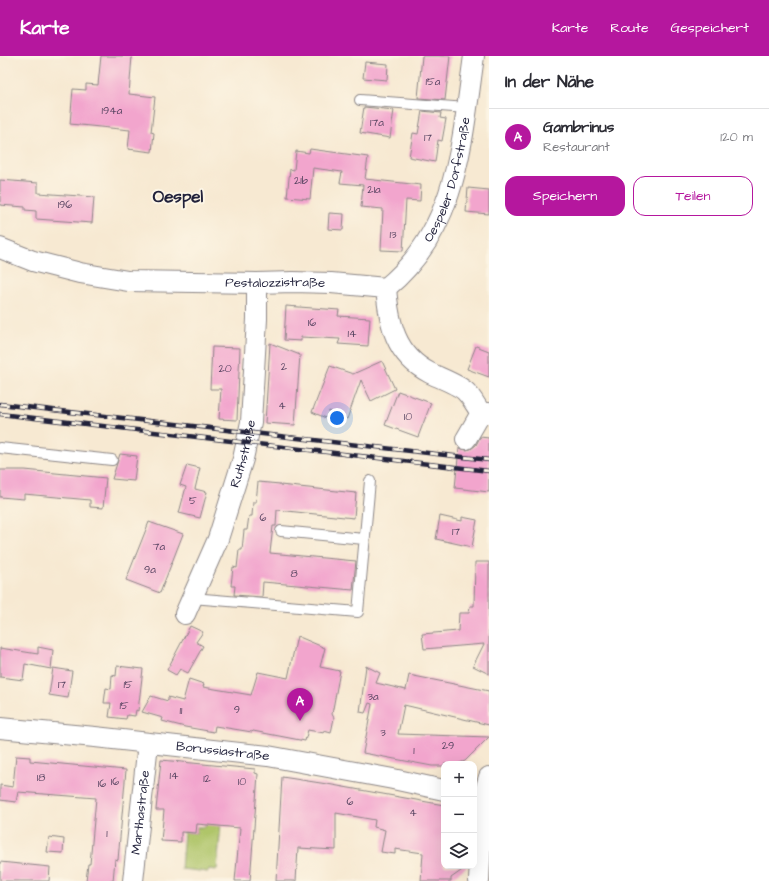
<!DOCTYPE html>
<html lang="de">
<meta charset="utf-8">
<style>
body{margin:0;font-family:"Architects Daughter",sans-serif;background:#f2f2f3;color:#2b2b33}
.controls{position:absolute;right:12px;bottom:12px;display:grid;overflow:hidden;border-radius:8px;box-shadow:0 4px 16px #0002}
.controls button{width:36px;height:36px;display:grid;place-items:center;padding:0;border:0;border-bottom:1px solid #e1e1e2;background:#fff;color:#2b2b33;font:20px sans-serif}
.you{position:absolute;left:337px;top:362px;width:14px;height:14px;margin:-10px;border:3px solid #fff;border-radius:50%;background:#1a73e8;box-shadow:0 0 0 6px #1a73e833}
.badge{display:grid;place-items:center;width:26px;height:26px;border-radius:50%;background:#b5179e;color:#fff;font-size:13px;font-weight:700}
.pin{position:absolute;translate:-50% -33px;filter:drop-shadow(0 1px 2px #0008)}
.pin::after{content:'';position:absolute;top:21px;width:14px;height:12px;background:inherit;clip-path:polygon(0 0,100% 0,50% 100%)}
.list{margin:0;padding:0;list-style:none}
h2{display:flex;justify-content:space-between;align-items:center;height:52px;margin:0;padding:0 16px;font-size:17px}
h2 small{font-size:13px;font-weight:400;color:#7c7c81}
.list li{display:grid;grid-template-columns:26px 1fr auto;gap:12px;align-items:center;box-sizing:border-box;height:56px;padding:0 16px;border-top:1px solid #e1e1e2}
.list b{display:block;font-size:15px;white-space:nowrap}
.list p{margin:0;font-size:13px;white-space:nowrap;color:#7c7c81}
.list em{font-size:13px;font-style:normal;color:#7c7c81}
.actions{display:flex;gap:8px;padding:12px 16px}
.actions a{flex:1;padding:9px 0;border:1px solid #b5179e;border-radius:12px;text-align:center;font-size:14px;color:#b5179e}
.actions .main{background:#b5179e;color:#fff}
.icon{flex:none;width:22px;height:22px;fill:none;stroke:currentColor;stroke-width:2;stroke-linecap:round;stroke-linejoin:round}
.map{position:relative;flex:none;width:489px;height:825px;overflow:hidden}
header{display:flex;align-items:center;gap:24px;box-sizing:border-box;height:56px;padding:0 20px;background:#b5179e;color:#fff}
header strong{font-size:19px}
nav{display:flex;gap:22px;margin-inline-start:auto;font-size:14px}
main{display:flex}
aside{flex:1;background:#fff}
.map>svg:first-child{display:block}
</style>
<header>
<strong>Karte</strong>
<nav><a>Karte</a><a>Route</a><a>Gespeichert</a></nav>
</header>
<main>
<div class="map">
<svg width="489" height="825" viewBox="0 0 489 825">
<rect width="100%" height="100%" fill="#fcf5e5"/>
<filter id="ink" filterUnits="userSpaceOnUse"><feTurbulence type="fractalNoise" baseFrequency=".025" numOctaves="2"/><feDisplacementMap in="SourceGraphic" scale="8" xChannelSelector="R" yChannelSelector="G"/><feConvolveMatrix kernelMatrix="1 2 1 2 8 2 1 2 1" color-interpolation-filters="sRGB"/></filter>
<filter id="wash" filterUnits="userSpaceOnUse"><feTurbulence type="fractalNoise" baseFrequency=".012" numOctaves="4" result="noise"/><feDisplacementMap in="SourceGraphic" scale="16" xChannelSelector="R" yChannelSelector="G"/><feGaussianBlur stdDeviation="0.9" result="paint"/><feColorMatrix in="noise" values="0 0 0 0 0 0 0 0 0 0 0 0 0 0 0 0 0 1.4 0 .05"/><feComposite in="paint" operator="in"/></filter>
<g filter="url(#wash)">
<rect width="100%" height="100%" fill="#f7e9d2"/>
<!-- green -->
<path fill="#afc569" stroke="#687452" d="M205,766L221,767L217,814L209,813L208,816L181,813L184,776L196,777L197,771H205Z"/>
<g id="blocks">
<!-- building -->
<path fill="#f2a5cd" d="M101,0H132L129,38L155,41L151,76L154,77L152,96L128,93L130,74L70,68L73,33L86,34V28L98,29Z
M422,0H450L445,44L418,42Z
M365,6L388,8L387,24L363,22Z
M364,51L394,54L390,82L360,77Z
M422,55L441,57L440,62L446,63L442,85L438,84L435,106L409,101L413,77L418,78Z
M310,93L368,101L365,123L421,129L420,145L406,144L403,195L381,194L383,153L361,151L363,129L340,127L342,116L313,112L310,143L287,141L290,113L294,114L296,95L309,97Z
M0,124L38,127V137L94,141L92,167L36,163V155L25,154V151L0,149Z
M468,132L489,134V158L466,156Z
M329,157L344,158L343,174L328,173Z
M286,250L339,254L338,260L370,262L368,290L338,288L340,283L301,281V285L284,284Z
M270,287L300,299L295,369L265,367Z
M476,290L489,295V321L467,313Z
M212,291L240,292L237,364L219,363L221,333H210Z
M382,305L395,333L371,345L361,324L347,363L329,355L326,362L312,356L330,310L353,318Z
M398,335L431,347L418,381L385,369Z
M480,381L489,382V436L455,432L459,392L466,394L471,393L476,389Z
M120,398L137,400L134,425L112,423Z
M187,409L200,412L195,433L207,436L200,462L179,457L186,431L180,429Z
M0,414H25L106,422L103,452L90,451V444L24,438V443L0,441Z
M258,426L280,428V429L356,437L354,462L277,454L276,470H273L270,497L356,505L353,534L263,526L262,541L234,539L235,530H231L233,511L237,512L239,494H242L244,474H247L249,460H252L253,446H256Z
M440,460L462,465V461L477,464L472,491L436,483Z
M149,466L183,478L160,537L126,524Z
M475,506H489V618L473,610L484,588L424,593L422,578L458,575L459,557H469L470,550H474Z
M190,570L203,576L196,586L203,590L188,617L180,613L176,619L167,614Z
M297,580L325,592L320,611L340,615L332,658L334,662L331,677L324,675V677L308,674L305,685L253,675L252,676L215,670L214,676L185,671L162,665L163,662L142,656L151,640L168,645V641L183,645L189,623L204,628L203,631L251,639L258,616L288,622Z
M38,591L53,594L51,613L25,608L23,624L0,621V592L38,598Z
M117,610L143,613L138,655L136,654L135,660L127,659L126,663L109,661L111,647H104L106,632L111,633L112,619L116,620Z
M366,610L380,617L376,627L406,634L409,619L489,635V669L404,649L398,678L489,681L465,705L457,708H444V710H432L363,697L372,648L369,647L365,657L360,656Z
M53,612L72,615L68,642L49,639Z
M16,700L30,701V705L126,714L118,804L115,803L113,825H86L88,808H90L96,742L18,736L16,746L0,744V729L13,731Z
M161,704L255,713V717L258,718L250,825H235L240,772L197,768L196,777L181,776V786L161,785L164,754H156Z
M282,721L327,728L444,749V810H468L451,822V825H421L423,797L395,793V798L381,796L385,774L374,771L375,764L336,757V794L298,792L296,825H276Z
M49,781L64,783L63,797L47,796Z
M0,806L50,811L49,825H0Z"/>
</g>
</g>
<g filter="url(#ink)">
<use href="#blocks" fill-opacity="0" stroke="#8c8686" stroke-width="1"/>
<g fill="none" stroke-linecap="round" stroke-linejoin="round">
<defs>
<path id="service" d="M360,44L467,52
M0,392L112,404
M281,475L364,483
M192,542L358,556L370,425"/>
<g id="minor">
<path id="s1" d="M0,192L33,205L80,217L128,225L257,227L293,226L331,227L386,232C389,267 395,299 430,317C438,321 459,329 465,335C471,340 476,350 481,357H489"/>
<path id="s2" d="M386,232C458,173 462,85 474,0"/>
<path d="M466,383L481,357"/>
<path id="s3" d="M185,558L218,483L243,403L251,366L257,263V227"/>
<path id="s4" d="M0,672L95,681L268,700L393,723L444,734"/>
<path id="s5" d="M133,825L148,687"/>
<path d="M479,825L483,742L489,721"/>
</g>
</defs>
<!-- service casing -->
<use href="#service" stroke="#8c8686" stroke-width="12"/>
<!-- minor casing -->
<use href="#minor" stroke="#8c8686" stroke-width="22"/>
<!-- service -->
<use href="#service" stroke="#fff" stroke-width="10"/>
<!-- minor -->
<use href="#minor" stroke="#fff" stroke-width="20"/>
<defs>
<path id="rail" d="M0,348L489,404
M0,358L489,415"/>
</defs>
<!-- rail casing -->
<use href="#rail" stroke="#22223b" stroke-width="4.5"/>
<!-- rail -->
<use href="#rail" stroke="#fcf5e5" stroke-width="3" stroke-dasharray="9" stroke-linecap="butt"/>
</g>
</g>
<g text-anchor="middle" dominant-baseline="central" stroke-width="4" stroke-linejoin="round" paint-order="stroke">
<!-- number labels -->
<g font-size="11" fill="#564360">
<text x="433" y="25">15a</text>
<text x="112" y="54">194a</text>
<text x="377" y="66">17a</text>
<text x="428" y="81">17</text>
<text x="301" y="124">21b</text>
<text x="374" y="133">21a</text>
<text x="65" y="148">196</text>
<text x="393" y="178">13</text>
<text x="312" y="266">16</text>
<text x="352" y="277">14</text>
<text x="284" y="310">2</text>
<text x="225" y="312">20</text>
<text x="282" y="349">4</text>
<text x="408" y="360">10</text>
<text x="193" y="444">5</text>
<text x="263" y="461">6</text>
<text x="456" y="475">17</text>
<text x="159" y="490">7a</text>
<text x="150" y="513">9a</text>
<text x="294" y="517">8</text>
<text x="62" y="628">17</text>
<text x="128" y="628">15</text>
<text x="373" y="640">3a</text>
<text x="124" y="649">15</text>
<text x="237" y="653">9</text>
<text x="181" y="654">11</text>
<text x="383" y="676">3</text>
<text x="448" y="689">29</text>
<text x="414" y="694">1</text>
<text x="174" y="719">14</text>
<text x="41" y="721">18</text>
<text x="207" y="722">12</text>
<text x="115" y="725">16</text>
<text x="242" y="725">10</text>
<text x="102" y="727">16</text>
<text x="350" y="745">6</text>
<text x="413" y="756">4</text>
<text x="107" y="777">1</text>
</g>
<!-- street labels -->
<g font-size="13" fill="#22223b" stroke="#fcf5e5">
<text stroke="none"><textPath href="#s2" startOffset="128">Oespeler Dorfstraße</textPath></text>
<text stroke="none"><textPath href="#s1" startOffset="280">Pestalozzistraße</textPath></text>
<text stroke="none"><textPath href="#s3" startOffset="171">Ruthstraße</textPath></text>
<text stroke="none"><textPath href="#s4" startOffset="224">Borussiastraße</textPath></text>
<text stroke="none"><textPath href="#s5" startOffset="69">Marthastraße</textPath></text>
</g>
<!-- district labels -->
<g font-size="17" font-weight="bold" fill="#22223b" stroke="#fcf5e5">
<text x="178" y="141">Oespel</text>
</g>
</g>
</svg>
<div class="controls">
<button>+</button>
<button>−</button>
<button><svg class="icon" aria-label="layers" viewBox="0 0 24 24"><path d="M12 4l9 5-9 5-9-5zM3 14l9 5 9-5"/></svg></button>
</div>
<div class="you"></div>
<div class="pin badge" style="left:300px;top:665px">A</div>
</div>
<aside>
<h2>In der Nähe<small></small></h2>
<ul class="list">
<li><span class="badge">A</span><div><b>Gambrinus</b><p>Restaurant</p></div><em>120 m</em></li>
</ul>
<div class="actions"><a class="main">Speichern</a><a>Teilen</a></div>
</aside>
</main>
